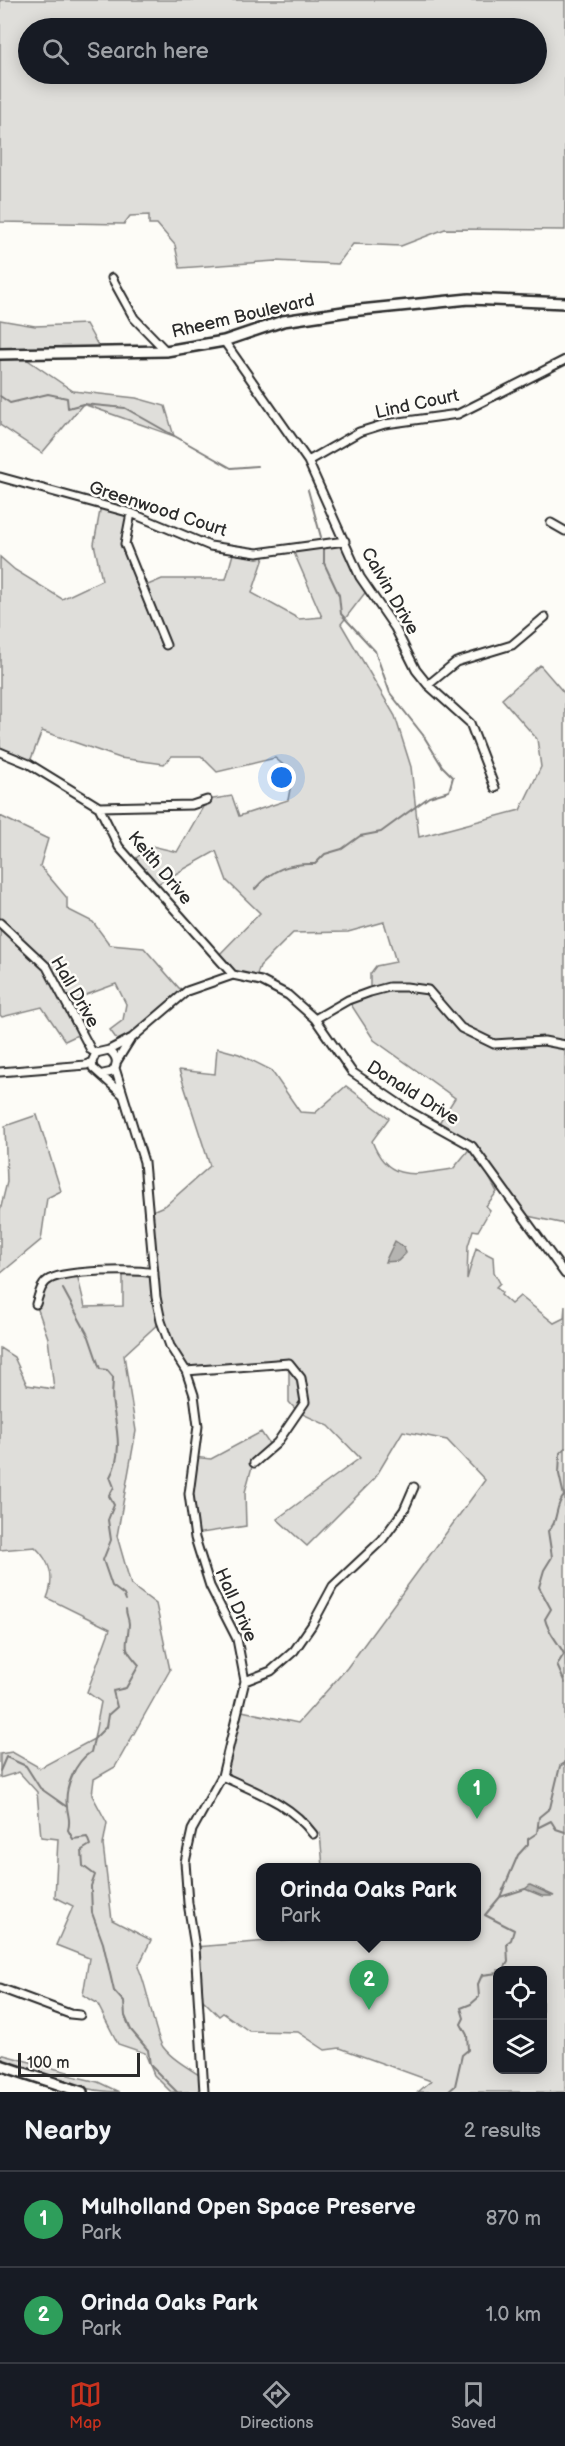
<!DOCTYPE html>
<style>
body{margin:0;font-family:"Balsamiq Sans",sans-serif;background:#242831;color:#f1f3f6}
.controls{position:absolute;right:18px;bottom:18px;display:grid;overflow:hidden;border-radius:12px;box-shadow:0 3px 15px #0003}
.controls button{width:54px;height:54px;display:grid;place-items:center;padding:0;border:0;border-bottom:2px solid #363941;background:#171b24;color:#f1f3f6;font:30px sans-serif}
.scale{position:absolute;left:18px;bottom:15px;width:122px;box-sizing:border-box;padding-left:6px;border:3px solid #2b2b2b;border-top:0;font-size:16px;line-height:21px;white-space:nowrap;color:#2b2b2b;-webkit-text-stroke:4px #fdfcf7;paint-order:stroke}
.you{position:absolute;left:282px;top:778px;width:21px;height:21px;margin:-15px;border:4px solid #fff;border-radius:50%;background:#1a73e8;box-shadow:0 0 0 9px #1a73e833}
.badge{display:grid;place-items:center;width:39px;height:39px;border-radius:50%;background:#c8321e;color:#fff;font-size:20px;font-weight:700}
.pin{position:absolute;translate:-50% -50px;filter:drop-shadow(0 2px 3px #0008)}
.pin::after{content:'';position:absolute;top:32px;width:21px;height:18px;background:inherit;clip-path:polygon(0 0,100% 0,50% 100%)}
.popup{position:absolute;left:256px;top:1863px;width:225px;height:78px;box-sizing:border-box;display:grid;place-content:center;border-radius:12px;background:#171b24;filter:drop-shadow(0 2px 4px #0005);font-size:20px;white-space:nowrap;color:#9ea1a6}
.popup b{font-size:22px;color:#f1f3f6}
.popup::after{content:'';position:absolute;left:50%;top:100%;margin-left:-12px;border:12px solid transparent;border-top-color:#171b24}
.list{margin:0;padding:0;list-style:none}
h2{display:flex;justify-content:space-between;align-items:center;height:78px;margin:0;padding:0 24px;font-size:26px}
h2 small{font-size:20px;font-weight:400;color:#9ea1a6}
.list li{display:grid;grid-template-columns:39px 1fr auto;gap:18px;align-items:center;box-sizing:border-box;height:96px;padding:0 24px;border-top:2px solid #363941}
.list b{display:block;font-size:22px;white-space:nowrap}
.list p{margin:0;font-size:20px;white-space:nowrap;color:#9ea1a6}
.list em{font-size:20px;font-style:normal;color:#9ea1a6}
.icon{flex:none;width:33px;height:33px;fill:none;stroke:currentColor;stroke-width:2;stroke-linecap:round;stroke-linejoin:round}
.map{position:relative;flex:none;width:565px;height:2092px;overflow:hidden}
.search{position:absolute;background:#171b24;box-shadow:0 3px 15px #0003;left:18px;right:18px;top:18px;height:66px;display:flex;align-items:center;gap:15px;box-sizing:border-box;padding:0 21px;border-radius:33px;color:#9ea1a6;font-size:22px}
.sheet{height:270px;background:#171b24}
nav{display:flex;justify-content:space-around;align-items:center;box-sizing:border-box;height:84px;border-top:2px solid #363941;background:#171b24;font-size:16px;color:#9ea1a6}
nav a{display:grid;justify-items:center;gap:3px}
nav .on{color:#c8321e}
.map>svg:first-child{display:block}
</style>
<div class="map">
<svg width="565" height="2092" viewBox="0 0 565 2092">
<rect width="100%" height="100%" fill="#fdfcf7"/>
<filter id="ink" filterUnits="userSpaceOnUse"><feTurbulence type="fractalNoise" baseFrequency=".0167" numOctaves="2"/><feDisplacementMap in="SourceGraphic" scale="12" xChannelSelector="R" yChannelSelector="G"/><feConvolveMatrix kernelMatrix="1 2 1 2 8 2 1 2 1" color-interpolation-filters="sRGB"/></filter>
<g filter="url(#ink)">
<!-- green -->
<path fill="#dfdeda" stroke="#858482" stroke-width="1.5" fill-rule="evenodd" d="M0,0H565V230L445,229L401,246L353,244L338,264L275,261L180,268L175,245L157,224H149V215L130,216L124,224L0,222ZM536,28V74H28V28Z
M0,320L35,326L86,324L101,351L19,354L73,391L136,398L165,406L174,436L83,404L42,453L0,425Z
M101,505L131,513L125,544L143,587L162,579H226L234,550L266,552L252,593L299,619L322,617L292,548L345,541L368,589L341,624L395,716L411,767L419,837L520,810L541,767L537,739L502,699L540,665L565,694V1224L523,1215L475,1152L497,1192L486,1206L490,1210L478,1231L473,1230L468,1246L467,1279L476,1248L493,1257L494,1272L500,1283L496,1287L502,1293L501,1295L511,1304L520,1296L554,1323L564,1318L565,1305V2092H418L431,2081L340,2048L325,2050L298,2032L249,2031L223,2013L219,2016L197,1994L195,1947L330,1936H477V1868L323,1867L320,1833L313,1834L301,1817L222,1776L237,1710L298,1723L347,1668L485,1480L447,1440L403,1431L375,1478L307,1546L277,1519L360,1458L329,1426L298,1412L289,1402V1364L186,1371L160,1322L124,1355L136,1431L117,1536L131,1585L156,1604L170,1670L115,1767L94,1779L92,1795L107,1823L103,1845L112,1920L151,1940L138,1967C148,1986 154,2035 163,2047C173,2060 190,2069 204,2078V2092H171L154,2075L145,2053L118,2044L97,2003L83,1995L89,1958L56,1945L73,1906L55,1897L58,1839L41,1837L37,1792L19,1772L0,1778V1754L12,1752L40,1768L94,1739L101,1702L87,1692L110,1629L47,1598C55,1578 51,1562 35,1547L0,1550V1348L14,1357L27,1385L54,1389L48,1338L36,1304L49,1279L77,1274L85,1307L123,1306V1271L154,1273L150,1212L166,1205L210,1166L179,1070L215,1074L217,1048L239,1054L271,1070L300,1112L315,1113L346,1086L389,1118L372,1141C388,1184 416,1174 453,1169L472,1146L437,1126L455,1098L374,1040L348,1000L370,992V974L376,966L396,962L384,922L348,932L293,933L260,966L255,980L233,975L217,957L260,913L227,881L216,851L154,886L132,861L152,846L177,852L207,800L232,796L239,816L288,800L293,773L275,758L217,772L201,756H172L164,764L120,758L42,731L29,764L0,752V557L15,570L62,599L102,580L94,544ZM498,1970H542V2070H498Z
M0,816L48,839L40,866L67,898V909L93,922L110,945L144,948L179,988L187,991L120,1044L110,1030L123,1020L126,1004L116,984L78,998L88,1030L65,1041L42,1007L2,1017L0,1015Z
M37,1115L61,1191L47,1198L41,1240L0,1274V1211L7,1182L5,1126Z
M261,1432L272,1448L253,1463L245,1492L246,1526L195,1534L189,1494L193,1457L211,1459Z
M0,2054L68,2072V2075L98,2082L119,2092C78,2092 39,2074 0,2061Z"/>
<!-- water -->
<path fill="#b5b4b1" stroke="#7e7d7b" stroke-width="1.5" d="M395,1241L404,1247L406,1253L398,1261L385,1262Z
M530,1885L554,1896H542L525,1889Z"/>
<g fill="none" stroke-linecap="round" stroke-linejoin="round">
<!-- stream -->
<path stroke="#7e7d7b" stroke-width="2" d="M0,396L10,403L48,394L67,398L68,408L83,404L125,408L231,468L257,466
M308,490L321,537
M255,889C272,869 289,863 315,864L325,854L342,849L360,836L381,832L429,797L449,791L453,777L442,766L423,735L390,693L375,651L341,614L339,595L324,563V550
M63,1289L89,1337L100,1369L107,1370L113,1377C113,1386 111,1397 113,1406C117,1430 123,1454 110,1477L114,1487L109,1496L114,1505L108,1520L111,1540L103,1560L112,1586L124,1595L126,1600
M565,1448L560,1453L559,1474L564,1496C554,1506 559,1522 548,1531L552,1557L544,1570L539,1587L551,1609L545,1619C548,1633 558,1641 564,1654L557,1665L565,1683
M126,1609C126,1615 129,1619 129,1624C128,1647 120,1644 139,1665L126,1688L113,1691L117,1707L108,1715L106,1727L94,1739L91,1752C75,1762 64,1788 67,1807C68,1817 71,1820 68,1830L73,1839L87,1837L90,1845L82,1850L83,1866L95,1875L91,1886L92,1913L103,1943L114,1991L124,2002L125,2016L131,2030L148,2050L150,2065L177,2092
M0,1771L6,1757L26,1766L40,1788L67,1807
M539,1827L551,1821L556,1829L565,1832
M500,1897L525,1889
M503,1970L508,1962L507,1943L511,1940L514,1930L485,1915L500,1897L518,1855L528,1844V1839L537,1833L539,1817L550,1808L560,1766L565,1763
M448,2092L455,2086L462,2055L468,2050L467,2035L461,2024L464,2018L461,2008L471,2004L479,1997L478,1984L482,1975L498,1973"/>
<defs>
<path id="street" d="M112,278L134,318L166,351
M224,341L308,461L360,577L395,628L416,670L428,685L470,723L495,788
M308,461L359,432L385,424L458,414L565,360
M0,477L131,513L210,546L257,553L345,541
M131,513L125,544L166,645
M551,523L565,531
M428,685L456,662L512,645L545,617
M0,752L29,764L99,807L119,847L233,975
M99,807L192,805L207,800
M0,923L47,967L91,1050L96,1053
M315,1019L348,1000L370,992L389,987H406L428,990L461,1028L494,1044L544,1041L565,1045
M109,1050L132,1038L187,991L233,975L261,981L288,995L315,1019L352,1072L411,1112L472,1146L565,1274
M117,1061L130,1040
M115,1068L144,1162L156,1297L161,1321L170,1346L186,1371L194,1395L198,1426L189,1494L195,1538L210,1586L237,1639L245,1681L222,1776L192,1830L185,1862L188,1903L195,1947L204,2092
M0,1072L86,1065L92,1062
M103,1074L112,1072C119,1064 117,1056 109,1050L96,1053L92,1062L93,1068L122,1094
M36,1304C39,1295 41,1283 50,1279C67,1270 135,1269 154,1273
M186,1371L289,1363L301,1378L305,1402L277,1443L254,1463
M245,1681L271,1671L294,1651L312,1625L333,1586L382,1540L404,1510L414,1487
M222,1776C256,1792 290,1803 313,1834
M0,1988L70,2014L80,2015"/>
<path id="secondary" d="M0,354L166,351L224,341L283,321L350,311L469,299L565,303
M0,2065L82,2092"/>
</defs>
<!-- street casing -->
<use href="#street" stroke="#2b2b2b" stroke-width="11"/>
<!-- secondary casing -->
<use href="#secondary" stroke="#2b2b2b" stroke-width="14"/>
<!-- street -->
<use href="#street" stroke="#fdfcf7" stroke-width="7"/>
<!-- secondary -->
<use href="#secondary" stroke="#fdfcf7" stroke-width="9"/>
</g>
</g>
<g text-anchor="middle" dominant-baseline="central" stroke-width="5" stroke-linejoin="round" paint-order="stroke">
<!-- street labels -->
<g font-size="18" fill="#2b2b2b" stroke="#fdfcf7">
<text transform="translate(243 316) rotate(-13)">Rheem Boulevard</text>
<text transform="translate(417 404) rotate(-12)">Lind Court</text>
<text transform="translate(158 509) rotate(18)">Greenwood Court</text>
<text transform="translate(390 591) rotate(60)">Calvin Drive</text>
<text transform="translate(160 868) rotate(50)">Keith Drive</text>
<text transform="translate(75 992) rotate(60)">Hall Drive</text>
<text transform="translate(413 1093) rotate(32)">Donald Drive</text>
<text transform="translate(236 1605) rotate(66)">Hall Drive</text>
</g>
</g>
</svg>
<div class="controls">
<button><svg class="icon" aria-label="locate" viewBox="0 0 24 24"><circle cx="12" cy="12" r="6"/><path d="M12 2v4M12 18v4M2 12h4M18 12h4"/></svg></button>
<button><svg class="icon" aria-label="layers" viewBox="0 0 24 24"><path d="M12 4l9 5-9 5-9-5zM3 14l9 5 9-5"/></svg></button>
</div>
<div class="scale">100 m</div>
<div class="you"></div>
<div class="pin badge" style="left:477px;top:1819px;background:#2e9e5b">1</div>
<div class="pin badge" style="left:369px;top:2010px;background:#2e9e5b">2</div>
<div class="popup"><b>Orinda Oaks Park</b>Park</div>
<div class="search"><svg class="icon" aria-label="search" viewBox="0 0 24 24"><circle cx="10" cy="10" r="6"/><path d="M15 15l6 6"/></svg>Search here</div>
</div>
<section class="sheet">
<h2>Nearby<small>2 results</small></h2>
<ul class="list">
<li><span class="badge" style="background:#2e9e5b">1</span><div><b>Mulholland Open Space Preserve</b><p>Park</p></div><em>870 m</em></li>
<li><span class="badge" style="background:#2e9e5b">2</span><div><b>Orinda Oaks Park</b><p>Park</p></div><em>1.0 km</em></li>
</ul>
</section>
<nav>
<a class="on"><svg class="icon" aria-label="map" viewBox="0 0 24 24"><path d="M3 6l6-2 6 2 6-2v14l-6 2-6-2-6 2zM9 4v14M15 6v14"/></svg>Map</a>
<a><svg class="icon" aria-label="directions" viewBox="0 0 24 24"><path d="M12 3l9 9-9 9-9-9zM9 14v-3h6M13 9l2 2-2 2"/></svg>Directions</a>
<a><svg class="icon" aria-label="saved" viewBox="0 0 24 24"><path d="M7 4h10v16l-5-4-5 4z"/></svg>Saved</a>
</nav>
